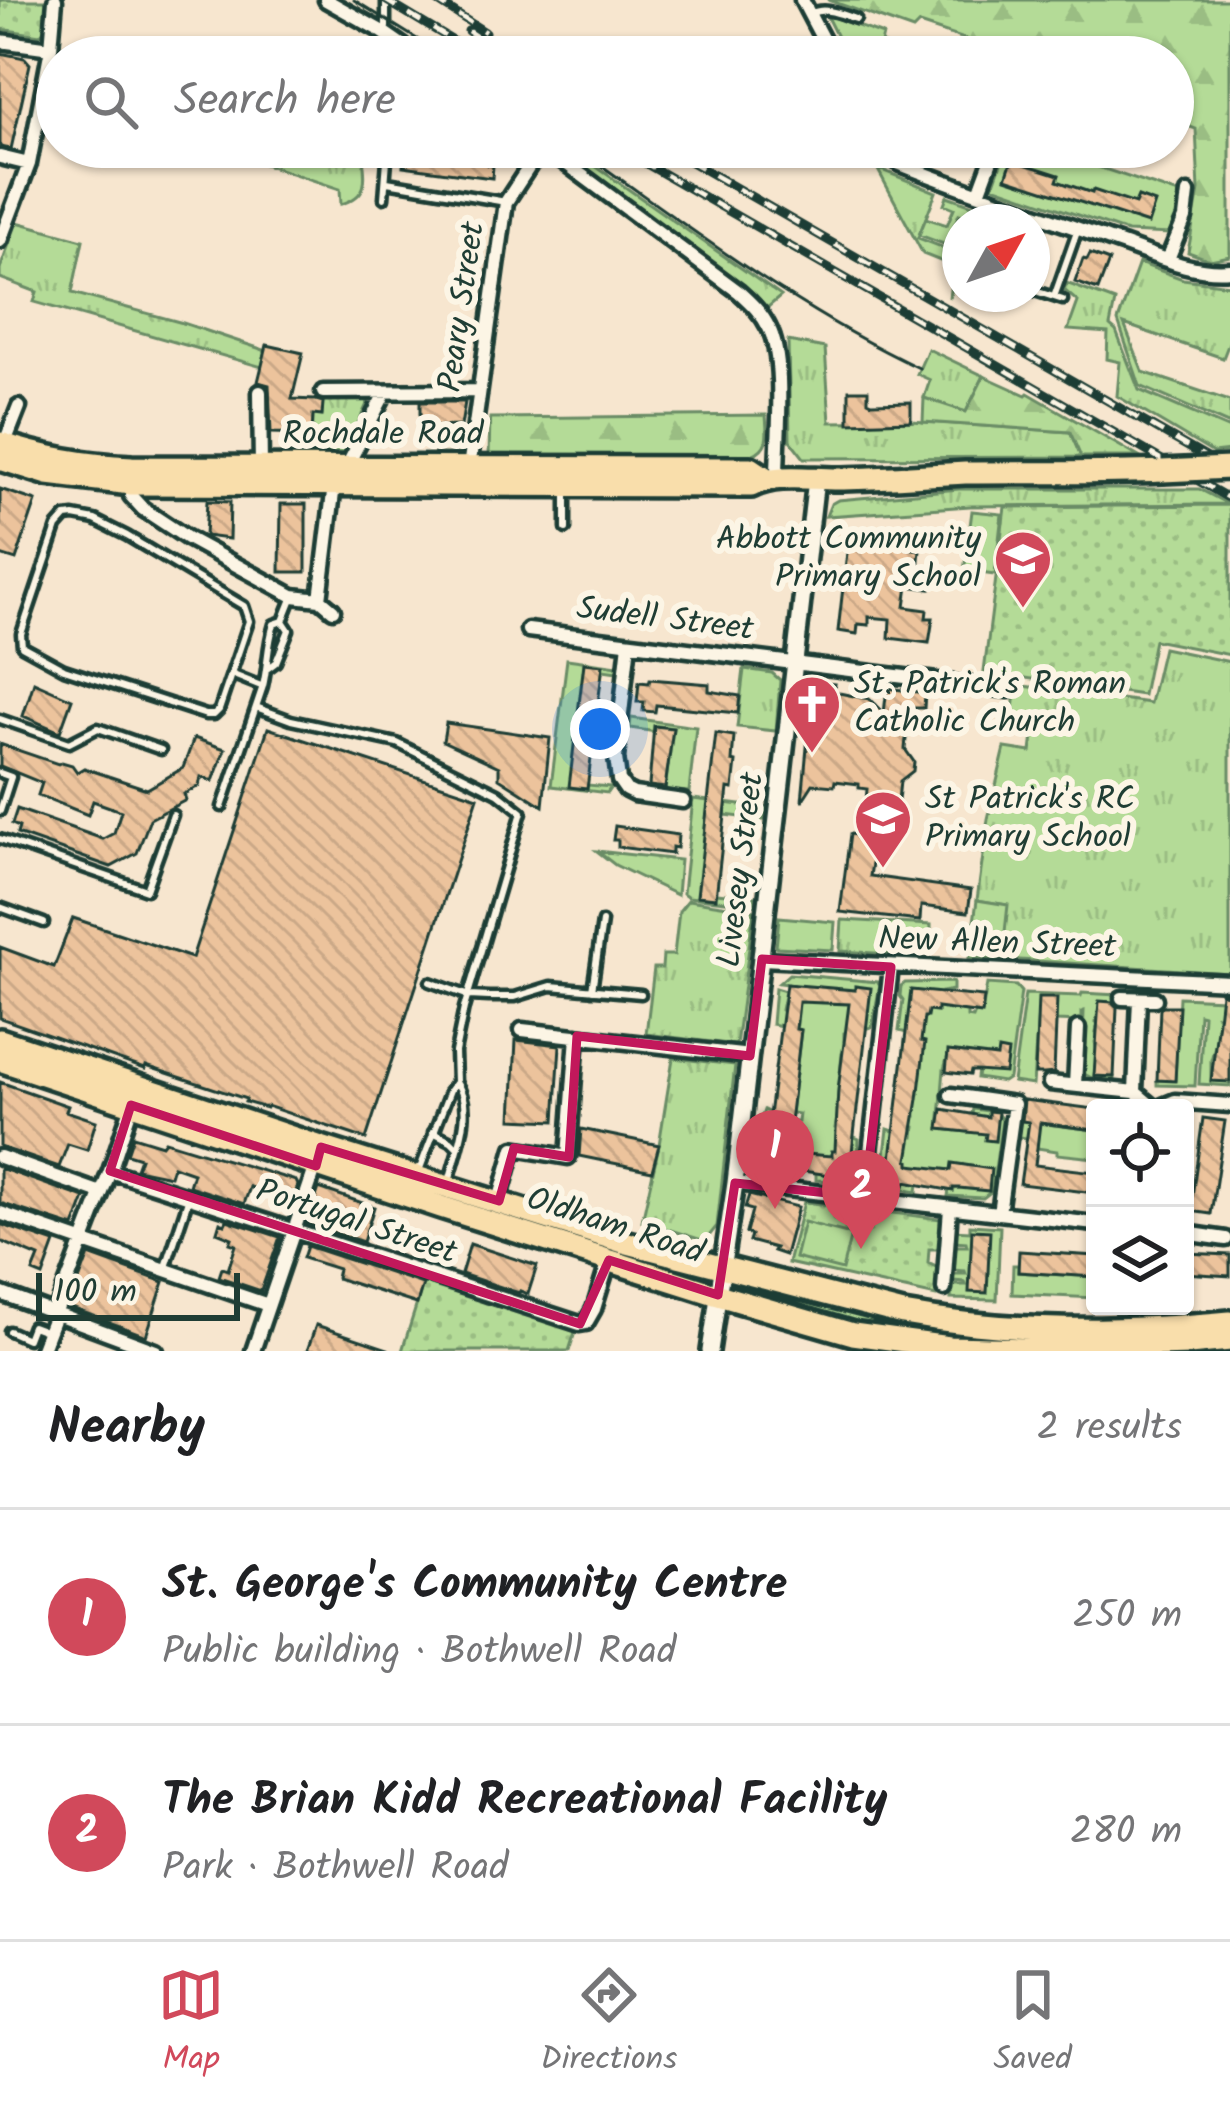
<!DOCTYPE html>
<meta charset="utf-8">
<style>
body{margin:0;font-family:Kalam,sans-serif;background:#f6f6f6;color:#202124}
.controls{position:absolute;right:36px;bottom:36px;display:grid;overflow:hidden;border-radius:12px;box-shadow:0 3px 9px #0004}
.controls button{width:108px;height:108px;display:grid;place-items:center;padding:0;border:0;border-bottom:3px solid #e0e0e0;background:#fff;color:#202124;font:60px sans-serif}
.compass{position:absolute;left:942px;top:204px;width:108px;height:108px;border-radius:50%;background:#fff;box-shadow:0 3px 9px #0004;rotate:50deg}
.scale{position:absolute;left:36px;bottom:30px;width:204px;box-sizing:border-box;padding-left:12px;border:6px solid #1f3d34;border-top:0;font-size:33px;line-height:42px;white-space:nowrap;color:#1f3d34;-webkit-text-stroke:9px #fcf5e5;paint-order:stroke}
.you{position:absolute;left:600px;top:729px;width:42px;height:42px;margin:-30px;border:9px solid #fff;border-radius:50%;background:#1a73e8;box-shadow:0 0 0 18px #1a73e833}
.badge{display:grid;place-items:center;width:78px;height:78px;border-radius:50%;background:#d1495b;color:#fff;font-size:39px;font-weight:700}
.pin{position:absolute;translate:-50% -99px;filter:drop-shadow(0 3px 6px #0008)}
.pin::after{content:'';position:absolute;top:63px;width:42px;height:36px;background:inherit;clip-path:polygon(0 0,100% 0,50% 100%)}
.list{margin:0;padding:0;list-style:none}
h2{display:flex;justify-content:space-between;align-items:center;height:156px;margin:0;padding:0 48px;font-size:51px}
h2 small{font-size:39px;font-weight:400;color:#757577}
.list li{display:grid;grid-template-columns:78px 1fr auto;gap:36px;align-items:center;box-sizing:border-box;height:216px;padding:0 48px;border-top:3px solid #e0e0e0}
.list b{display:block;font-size:45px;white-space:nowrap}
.list p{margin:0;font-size:39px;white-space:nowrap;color:#757577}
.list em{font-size:39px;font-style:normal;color:#757577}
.icon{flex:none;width:66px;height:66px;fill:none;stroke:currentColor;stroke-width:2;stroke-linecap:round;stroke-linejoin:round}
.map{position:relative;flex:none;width:1230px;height:1351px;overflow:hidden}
.search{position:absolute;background:#fff;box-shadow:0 3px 9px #0004;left:36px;right:36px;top:36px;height:132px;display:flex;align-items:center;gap:30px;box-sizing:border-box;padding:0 42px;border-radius:66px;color:#757577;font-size:45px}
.sheet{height:588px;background:#fff}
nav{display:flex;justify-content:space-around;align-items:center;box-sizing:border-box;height:168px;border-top:3px solid #e0e0e0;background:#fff;font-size:33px;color:#757577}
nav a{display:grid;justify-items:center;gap:6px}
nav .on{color:#d1495b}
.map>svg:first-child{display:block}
</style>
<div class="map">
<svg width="1230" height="1351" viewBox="0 0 1230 1351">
<defs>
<pattern id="grass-tufts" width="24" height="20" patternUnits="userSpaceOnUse" patternTransform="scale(3)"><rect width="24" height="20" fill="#b4db97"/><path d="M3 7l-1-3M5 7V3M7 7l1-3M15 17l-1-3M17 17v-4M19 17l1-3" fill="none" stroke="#9abd83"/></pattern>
<pattern id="forest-firs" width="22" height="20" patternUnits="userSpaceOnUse" patternTransform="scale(3)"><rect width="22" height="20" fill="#b4db97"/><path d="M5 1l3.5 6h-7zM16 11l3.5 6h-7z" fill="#9abd83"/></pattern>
<pattern id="park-dots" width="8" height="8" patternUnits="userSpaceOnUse" patternTransform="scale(3)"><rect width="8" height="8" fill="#b4db97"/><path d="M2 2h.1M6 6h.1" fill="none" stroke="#9abd83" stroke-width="1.8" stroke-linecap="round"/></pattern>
<pattern id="building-back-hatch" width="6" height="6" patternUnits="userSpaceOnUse" patternTransform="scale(3)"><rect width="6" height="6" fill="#ecc39c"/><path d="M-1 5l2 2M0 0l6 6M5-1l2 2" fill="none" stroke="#caa887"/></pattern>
</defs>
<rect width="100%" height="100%" fill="#f7e6cf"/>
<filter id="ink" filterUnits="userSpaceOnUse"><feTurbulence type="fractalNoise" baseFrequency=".00833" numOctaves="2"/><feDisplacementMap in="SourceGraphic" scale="24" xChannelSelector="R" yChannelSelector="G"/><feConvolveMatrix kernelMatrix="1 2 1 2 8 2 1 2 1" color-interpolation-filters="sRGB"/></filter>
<g filter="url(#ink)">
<!-- grass -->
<path fill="url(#grass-tufts)" stroke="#6a8c66" stroke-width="3" d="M343,147H362C364,175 373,195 341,204L340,189L252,160L255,150L337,160Z
M557,147H568L781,296L767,308L755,294Z
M877,168L936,192L918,238L960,254V268L949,298L953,266L923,254Z
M17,222L83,240L72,293L183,323L261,349L266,351L262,367L34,302L37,292L0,278V269Z
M1139,263L1183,279L1230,285V340L1223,358L1124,324L1143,372L1230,401V425L1140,386L1118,321Z
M1066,283L1115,301L1110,326L1116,331L1139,390L1230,429V451L1213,453L1117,396L1120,362L1107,359L1108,333L1068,330L1078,302L1064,290Z
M788,341L825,348L830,422L911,421L1070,432L1081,457L804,458L790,440Z
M928,349L984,376L966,412L924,398L930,380L917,374Z
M366,399L369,400L344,453H312L313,415H322L323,400Z
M959,489H1199L1228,504L970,506L826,516L831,504L838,500Z
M1163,648L1230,662V973L1002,959L1007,905L977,900L988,819L1005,748L1031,752L1034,728L1011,725L1016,685L1150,703Z
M744,669L772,673L780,680L776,731L737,727Z
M597,851L680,860L677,895L615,865Z
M688,900L754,910L736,1045L646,1034L654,968H662L663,955H674L679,911Z
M842,920L931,925V931L924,937L894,936L891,954L840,951Z
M673,1058L735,1065L717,1226L705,1241L642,1221L659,1145Z
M763,1286L1001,1336L1002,1341C918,1337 840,1322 759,1297Z"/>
<!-- forest -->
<path fill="url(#forest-firs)" stroke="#6a8c66" stroke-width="3" d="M828,0H1230V256L1210,260L1188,252L1199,190L1196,129L1173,121V57H1019L919,24L913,30Z
M984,376L1026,395L1028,393L1139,457H1081L1070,432L923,422L924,398L966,412Z
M766,415C767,433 771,447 752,455L489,457L490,418Z"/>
<!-- park -->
<path fill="url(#park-dots)" stroke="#6a8c66" stroke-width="3" d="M0,0H47L44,30L40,35L0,29Z
M1230,505V655L1154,640L1143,695L984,672L1005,507Z
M804,1202L941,1219L940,1245L937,1249H929L928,1263L938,1268L936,1296L788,1263Z
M425,1278L576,1329L569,1351H402Z"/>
<!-- garden -->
<path fill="#b4db97" stroke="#6a8c66" stroke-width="3" d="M830,16L883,35L881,44L917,57H847L828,19Z
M1007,147H1039L1179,194L1178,214L1170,234L1127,232L993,186Z
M947,196L1021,222C996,222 982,222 959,214L952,231L960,234V250L919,235L926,218L947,225L954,208L944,204Z
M972,511L1002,514L995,575L964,571Z
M567,659L618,666L617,672L603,670L602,665L584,664L587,789L588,785L611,787L607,793L551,786Z
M631,718L696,727L689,792L665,790L673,728L657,726L656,732L630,728Z
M693,799L765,808L764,820L725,815L726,805L698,896L715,898L716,893L756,897L755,904L688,897L683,893Z
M977,900L1008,905L1002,959L969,958Z
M779,917L835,922L833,950L776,947Z
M789,974L878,982L880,985L872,1027L844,1033V1041L846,1042L845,1054H842L837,1105L839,1106L835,1128L859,1139L857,1177L852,1182L816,1180V1155L799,1153L793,1178L763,1174C755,1151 756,1132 764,1110L788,1122H798L799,1114L791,1113L801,1030L772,1024L775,988L785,991L781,1010L797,1023L801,986L779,983Z
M953,982V990L942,992L941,1008L967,1012V1017L973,1018L975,1013H982L987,984L1016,986L1021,992L1009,1078L1003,1082L977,1078L978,1070L949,1052L944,1069L939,1129L968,1132L973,1109L996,1112L1002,1120L992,1191L983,1198L948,1196L949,1190L959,1188L962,1165L918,1183L917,1192L883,1186L878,1180L879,1168L884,1163L888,1129L911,1137H914L915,1127L912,1126L913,1116H916L915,1095L919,1094L921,1037L899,1031L903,1000L900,996L901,986L905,983Z
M1082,993L1117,995V1002H1100L1096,1022L1098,1023L1096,1033L1098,1034L1095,1042L1097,1052L1095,1054L1097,1055L1094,1075L1114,1077L1113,1081L1094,1079L1082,1073L1084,1011L1081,1012V1022L1056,1021V999L1039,998L1033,1085L1013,1082L1025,994L1081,996Z
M1179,997L1223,999L1220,1014L1217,1015L1220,1018L1217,1027L1220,1028L1211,1060V1080L1230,1082V1086L1199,1084L1203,1015L1199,1014L1195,1086L1157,1085V1080H1175Z
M1023,1100L1022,1121L1095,1130V1158L1057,1154V1151L1037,1148V1139L1018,1137Z
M804,1222L851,1234L842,1270L795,1258Z
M970,1225L1000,1227L997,1300L951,1299L952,1285H966L965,1282L952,1281V1274H966L965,1271L952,1270L954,1246H967L966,1242L954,1241V1230L970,1231Z
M1013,1265H1018V1272L1095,1277V1298L1012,1294Z"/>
<!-- building -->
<path fill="url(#building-back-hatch)" stroke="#1f3d34" stroke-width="3" fill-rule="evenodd" d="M0,53L25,58L30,64L11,149L0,147Z
M406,147H490L488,165H493L492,178L403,166Z
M1012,160L1059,175L1057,181L1092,193L1093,190L1135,204L1138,197L1155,203L1148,224L1006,178Z
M1090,254L1109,261L1098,290L1075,282L1083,259L1087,260Z
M267,345L303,353L292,399L316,400L323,402L322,416L313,415L312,434L271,433L269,385L258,382Z
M849,390H868V401L872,403L911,402V421L849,423Z
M420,402H465L461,426L420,427Z
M0,489L36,501L16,560L0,555Z
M207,501L230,502L229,539L205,536Z
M281,504H306V572H280Z
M848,544L882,548L883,545H889L920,550L918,570L931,571L930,589L908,586L905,607L927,610L926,618H933L929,643L889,638L890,619L869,617V625L858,624L857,634L838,631Z
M584,663L603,665L587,789L569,787Z
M650,679L709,684V691L740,696L738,713L656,705L655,712L643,711L644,702H637L639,682L649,683Z
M809,681L835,684L834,692L869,699L884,713L887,688L925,693L924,708H909L905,749L914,762L913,771L900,781L894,840L886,839L884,852L874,851L870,876L971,890L968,912L921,906L920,921L840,912L850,834L858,835L861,812L865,813L867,789L859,788V784L835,781L834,786L813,784L802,801L809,726L803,725Z
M34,682L72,699L60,732L23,716Z
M446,723L550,738L543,806L499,778V767L443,741Z
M654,726L673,728L665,788L649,786Z
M268,728L478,797L366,1139L267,1106L266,1108L245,1102L246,1099L146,1066L145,1069L0,1018V947L54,967L73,918L192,958Z
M716,733L734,736L732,761L736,762L733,789L728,788L716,898L697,896Z
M194,738L225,749L213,781L201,777L199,786L184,794L186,800L150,819L137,853L111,867L17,834L19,827L12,824L17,809L103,839L114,833L121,811L93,801L88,815L38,795L42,783L0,766V744L58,764L62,762L72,765L77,772L84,768L147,789L183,768Z
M615,826L678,835L677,848L672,847V854L618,847V840H613Z
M786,984L855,990V986L871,988L849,1178L796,1170V1165L763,1162ZM799,1002L849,1004L838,1090L835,1151H832V1156L776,1152L778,1128L788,1129L790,1122L801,1030L796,1029Z
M911,990L984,997L982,1014L937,1008V1012L928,1011L927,1017H924L921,1041L925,1042L918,1099L908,1160L910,1161V1165L951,1170L952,1163L991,1169L989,1191L959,1188H953V1191L905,1182L904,1186L888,1184Z
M1221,993L1230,994V1082L1211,1081Z
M1038,998H1057L1054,1073L1044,1074H1035Z
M1099,1001L1112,1002L1117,1007L1114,1077L1094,1076Z
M1163,1006H1179L1175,1081L1157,1080L1160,1008Z
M516,1040L560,1045L555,1121L512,1119Z
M998,1050L1008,1052L1005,1073L976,1071H971L970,1075L946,1072L948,1051L997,1057Z
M0,1082L68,1106L66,1111L96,1121L87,1150L68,1144L59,1167L0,1147Z
M1024,1100L1095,1109V1130L1040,1123L1035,1165L1095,1172V1193L1020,1184L1029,1122L1022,1121Z
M942,1109L988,1117V1111L998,1112L995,1141L985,1140L986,1134L939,1129Z
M1203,1118L1225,1121L1211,1214L1190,1211Z
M581,1129L659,1145L652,1171L579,1156Z
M133,1136L162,1145L165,1141L296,1181L298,1185L293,1201L250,1187L244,1204L189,1186L193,1173L173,1166L170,1176L136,1169L140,1158L127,1154Z
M0,1168L85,1198L74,1227L0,1203Z
M319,1188L374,1207L363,1242L307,1224Z
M749,1195L798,1207L785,1255L773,1251L775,1248L749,1241L751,1235L746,1233L752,1210L745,1208Z
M227,1220L280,1237L261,1291L219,1277L222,1268L228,1270L236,1245L230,1243L232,1238L217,1232L220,1222L225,1224Z
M0,1224L55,1243L43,1276L33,1272L39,1257L0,1241Z
M972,1230L990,1231L987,1293L969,1292Z
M470,1244L537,1266L528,1294L520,1291L519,1293L461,1274Z
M307,1246L423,1284L417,1304L336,1278L338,1269L303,1258Z
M1019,1251L1095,1256V1277L1018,1272Z
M1185,1253L1230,1255V1276L1185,1273Z
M89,1255L164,1282L146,1336L69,1307Z
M316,1325L388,1349V1351H307Z"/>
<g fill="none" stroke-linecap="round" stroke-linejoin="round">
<defs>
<path id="service" d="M810,14C826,6 840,14 856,19
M383,32L386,27V0
M387,182L506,202
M384,198L388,147
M1032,290L1063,300
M1054,297L1078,229
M566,490V529
M74,516L95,520L127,536L244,606L249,621L219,710L214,715H206L64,669L22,646L21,634L57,527L66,517Z
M268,668L276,662L289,630L283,621
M231,674L261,686
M256,707L291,720L397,743L498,793L522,812L464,1008L455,1052L456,1082L450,1090L419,1171
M0,719L69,743L98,728L161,750
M0,773L11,777L0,811
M222,807L263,686C268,665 267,646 274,624L283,621L293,596
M0,839L146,890L173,815
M0,907L44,923
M430,982L469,996L489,997H515L551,986L641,994
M592,990L602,922
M433,1132L451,1141L457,1147
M449,1182C456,1151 476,1110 456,1082
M166,1267L188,1200
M9,1331L27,1339L32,1326L48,1332"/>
<path id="minor" d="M326,0L383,32L419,57
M802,0L832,57
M0,41L51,48
M544,147L739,292C751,303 762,313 769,328C786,361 777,438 777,477
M881,147L900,164C970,192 1042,216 1113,241C1150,253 1190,274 1230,270
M0,157L29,164
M979,193L996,147
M0,241L29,164L51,48L55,0
M1168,259L1185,218L1188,193
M260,392L261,467
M323,392L478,391
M4,445L19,407
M347,466L385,393
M469,468L506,202L542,147
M131,480V496L143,509L187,538L293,596L320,599L333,610
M320,599L333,493L337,484
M528,630L1009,690
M629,643L616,758L619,780L626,790L634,794L683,801
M762,959L1230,982
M1122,998L1155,999
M522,1030L750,1056
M1050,1083L1135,1092L1154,1108
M1075,1085L1078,1028
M1135,1092L1139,999
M951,1095L1014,1104L999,1213
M1158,1108L1175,1101L1230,1105
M0,1157L101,1193
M110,1171L580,1324L586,1323L594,1309L609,1260
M735,1183L1095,1224
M865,1197L891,967
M499,1201L514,1148L568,1157L577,1036
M0,1213L268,1305
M1185,1233L1226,1239
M944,1289L950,1208
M0,1293L156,1351
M41,1351L110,1171L134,1099
M253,1351L318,1160"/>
<path id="tertiary" d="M710,1351L735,1183L816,479"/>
<path id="trunk" d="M0,443C43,458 86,465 132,467L751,468L766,478
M0,459L48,474L131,484L751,486C779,472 811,480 843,479C883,478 924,475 965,473C1030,472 1096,474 1162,471
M0,1040L321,1147L620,1241L903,1314C1012,1334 1121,1332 1230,1322
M0,1060L441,1207L718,1295L853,1334L949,1347L1030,1349L1189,1344L1230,1340"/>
</defs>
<!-- service casing -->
<use href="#service" stroke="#1f3d34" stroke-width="15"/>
<!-- minor casing -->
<use href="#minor" stroke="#1f3d34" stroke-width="21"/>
<!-- tertiary casing -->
<use href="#tertiary" stroke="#1f3d34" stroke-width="24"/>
<!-- trunk casing -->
<use href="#trunk" stroke="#1f3d34" stroke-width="30"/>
<!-- service -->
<use href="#service" stroke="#fcf5e5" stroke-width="6"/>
<!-- minor -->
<use href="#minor" stroke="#fcf5e5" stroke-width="12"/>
<!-- tertiary -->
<use href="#tertiary" stroke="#fcf5e5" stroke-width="15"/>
<!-- trunk -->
<use href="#trunk" stroke="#f9deab" stroke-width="21"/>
<!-- tram -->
<path stroke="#1f3d34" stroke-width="3" d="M354,0L446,57
M575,147C687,225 795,310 919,368"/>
<defs>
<path id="rail" d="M385,0L480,57
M435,0L485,32
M468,31L508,57
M617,147L1230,499
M665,147L1230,471"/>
</defs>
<!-- rail casing -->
<use href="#rail" stroke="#1f3d34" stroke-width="9"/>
<!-- rail -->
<use href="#rail" stroke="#fcf5e5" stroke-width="4.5" stroke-dasharray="14" stroke-linecap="butt"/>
<defs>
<path id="trunk-bridge" d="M1162,471L1230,468"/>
</defs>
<!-- trunk-bridge casing -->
<use href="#trunk-bridge" stroke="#1f3d34" stroke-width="30" stroke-linecap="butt"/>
<!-- trunk-bridge -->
<use href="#trunk-bridge" stroke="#f9deab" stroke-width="21"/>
</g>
</g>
<!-- marked area -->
<path fill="none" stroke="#c2185b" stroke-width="9" stroke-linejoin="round" d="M762,959L891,967L865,1197L735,1183L718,1295L609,1260L580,1324L110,1171L131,1105L316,1166L321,1147L499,1201L514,1148L569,1157L577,1036L750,1056Z"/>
<!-- icons -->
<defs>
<symbol id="school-pin" viewBox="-11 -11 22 30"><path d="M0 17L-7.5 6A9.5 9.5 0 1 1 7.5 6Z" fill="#d1495b" stroke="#fcf5e5"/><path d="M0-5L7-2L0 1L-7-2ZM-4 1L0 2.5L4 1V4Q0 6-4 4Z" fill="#fff"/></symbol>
<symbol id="church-pin" viewBox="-11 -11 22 30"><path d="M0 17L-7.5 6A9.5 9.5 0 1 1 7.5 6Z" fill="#d1495b" stroke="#fcf5e5"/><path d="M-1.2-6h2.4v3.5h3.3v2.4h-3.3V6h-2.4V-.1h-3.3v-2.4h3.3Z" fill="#fff"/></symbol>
</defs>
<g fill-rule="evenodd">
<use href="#school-pin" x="990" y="526" width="66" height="90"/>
<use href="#church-pin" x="779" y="671" width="66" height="90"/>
<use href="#school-pin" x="850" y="786" width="66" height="90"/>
</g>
<g text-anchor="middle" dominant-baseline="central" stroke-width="12" stroke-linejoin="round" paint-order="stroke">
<!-- street labels -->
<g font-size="33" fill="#1f3d34" stroke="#fcf5e5">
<text transform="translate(463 307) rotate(-82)">Peary Street</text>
<text x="383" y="435">Rochdale Road</text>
<text transform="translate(665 620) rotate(7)">Sudell Street</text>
<text transform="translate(742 870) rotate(-83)">Livesey Street</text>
<text transform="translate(997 944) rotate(2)">New Allen Street</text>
<text transform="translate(356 1223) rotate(18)">Portugal Street</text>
<text transform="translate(615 1227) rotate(18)">Oldham Road</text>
</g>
<!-- poi labels -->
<g font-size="33" fill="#1f3d34" stroke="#fcf5e5" text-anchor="start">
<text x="981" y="540" text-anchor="end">Abbott Community<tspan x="981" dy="38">Primary School</tspan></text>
<text x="854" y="685">St. Patrick's Roman<tspan x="854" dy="38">Catholic Church</tspan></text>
<text x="925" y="800">St Patrick's RC<tspan x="925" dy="38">Primary School</tspan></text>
</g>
</g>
</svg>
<div class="controls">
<button><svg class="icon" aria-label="locate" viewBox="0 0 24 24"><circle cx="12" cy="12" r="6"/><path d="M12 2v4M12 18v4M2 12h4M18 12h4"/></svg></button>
<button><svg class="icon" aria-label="layers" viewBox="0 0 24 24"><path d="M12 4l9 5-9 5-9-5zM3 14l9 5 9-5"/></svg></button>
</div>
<svg class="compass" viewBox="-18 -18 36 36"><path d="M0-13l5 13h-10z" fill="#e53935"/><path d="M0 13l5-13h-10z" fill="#757577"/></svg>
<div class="scale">100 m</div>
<div class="you"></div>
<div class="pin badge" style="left:775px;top:1209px">1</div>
<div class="pin badge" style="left:861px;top:1249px">2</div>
<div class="search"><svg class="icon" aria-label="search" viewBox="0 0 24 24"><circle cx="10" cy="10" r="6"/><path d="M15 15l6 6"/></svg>Search here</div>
</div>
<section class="sheet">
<h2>Nearby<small>2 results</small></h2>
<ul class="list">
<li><span class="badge">1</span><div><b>St. George's Community Centre</b><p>Public building · Bothwell Road</p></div><em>250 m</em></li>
<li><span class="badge">2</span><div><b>The Brian Kidd Recreational Facility</b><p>Park · Bothwell Road</p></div><em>280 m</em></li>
</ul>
</section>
<nav>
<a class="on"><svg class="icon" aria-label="map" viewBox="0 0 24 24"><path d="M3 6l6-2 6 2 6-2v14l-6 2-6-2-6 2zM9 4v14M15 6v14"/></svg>Map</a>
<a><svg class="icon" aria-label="directions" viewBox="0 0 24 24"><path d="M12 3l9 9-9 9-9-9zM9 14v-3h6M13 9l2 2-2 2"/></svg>Directions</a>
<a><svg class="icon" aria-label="saved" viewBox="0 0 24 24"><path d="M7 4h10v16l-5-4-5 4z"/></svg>Saved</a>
</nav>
